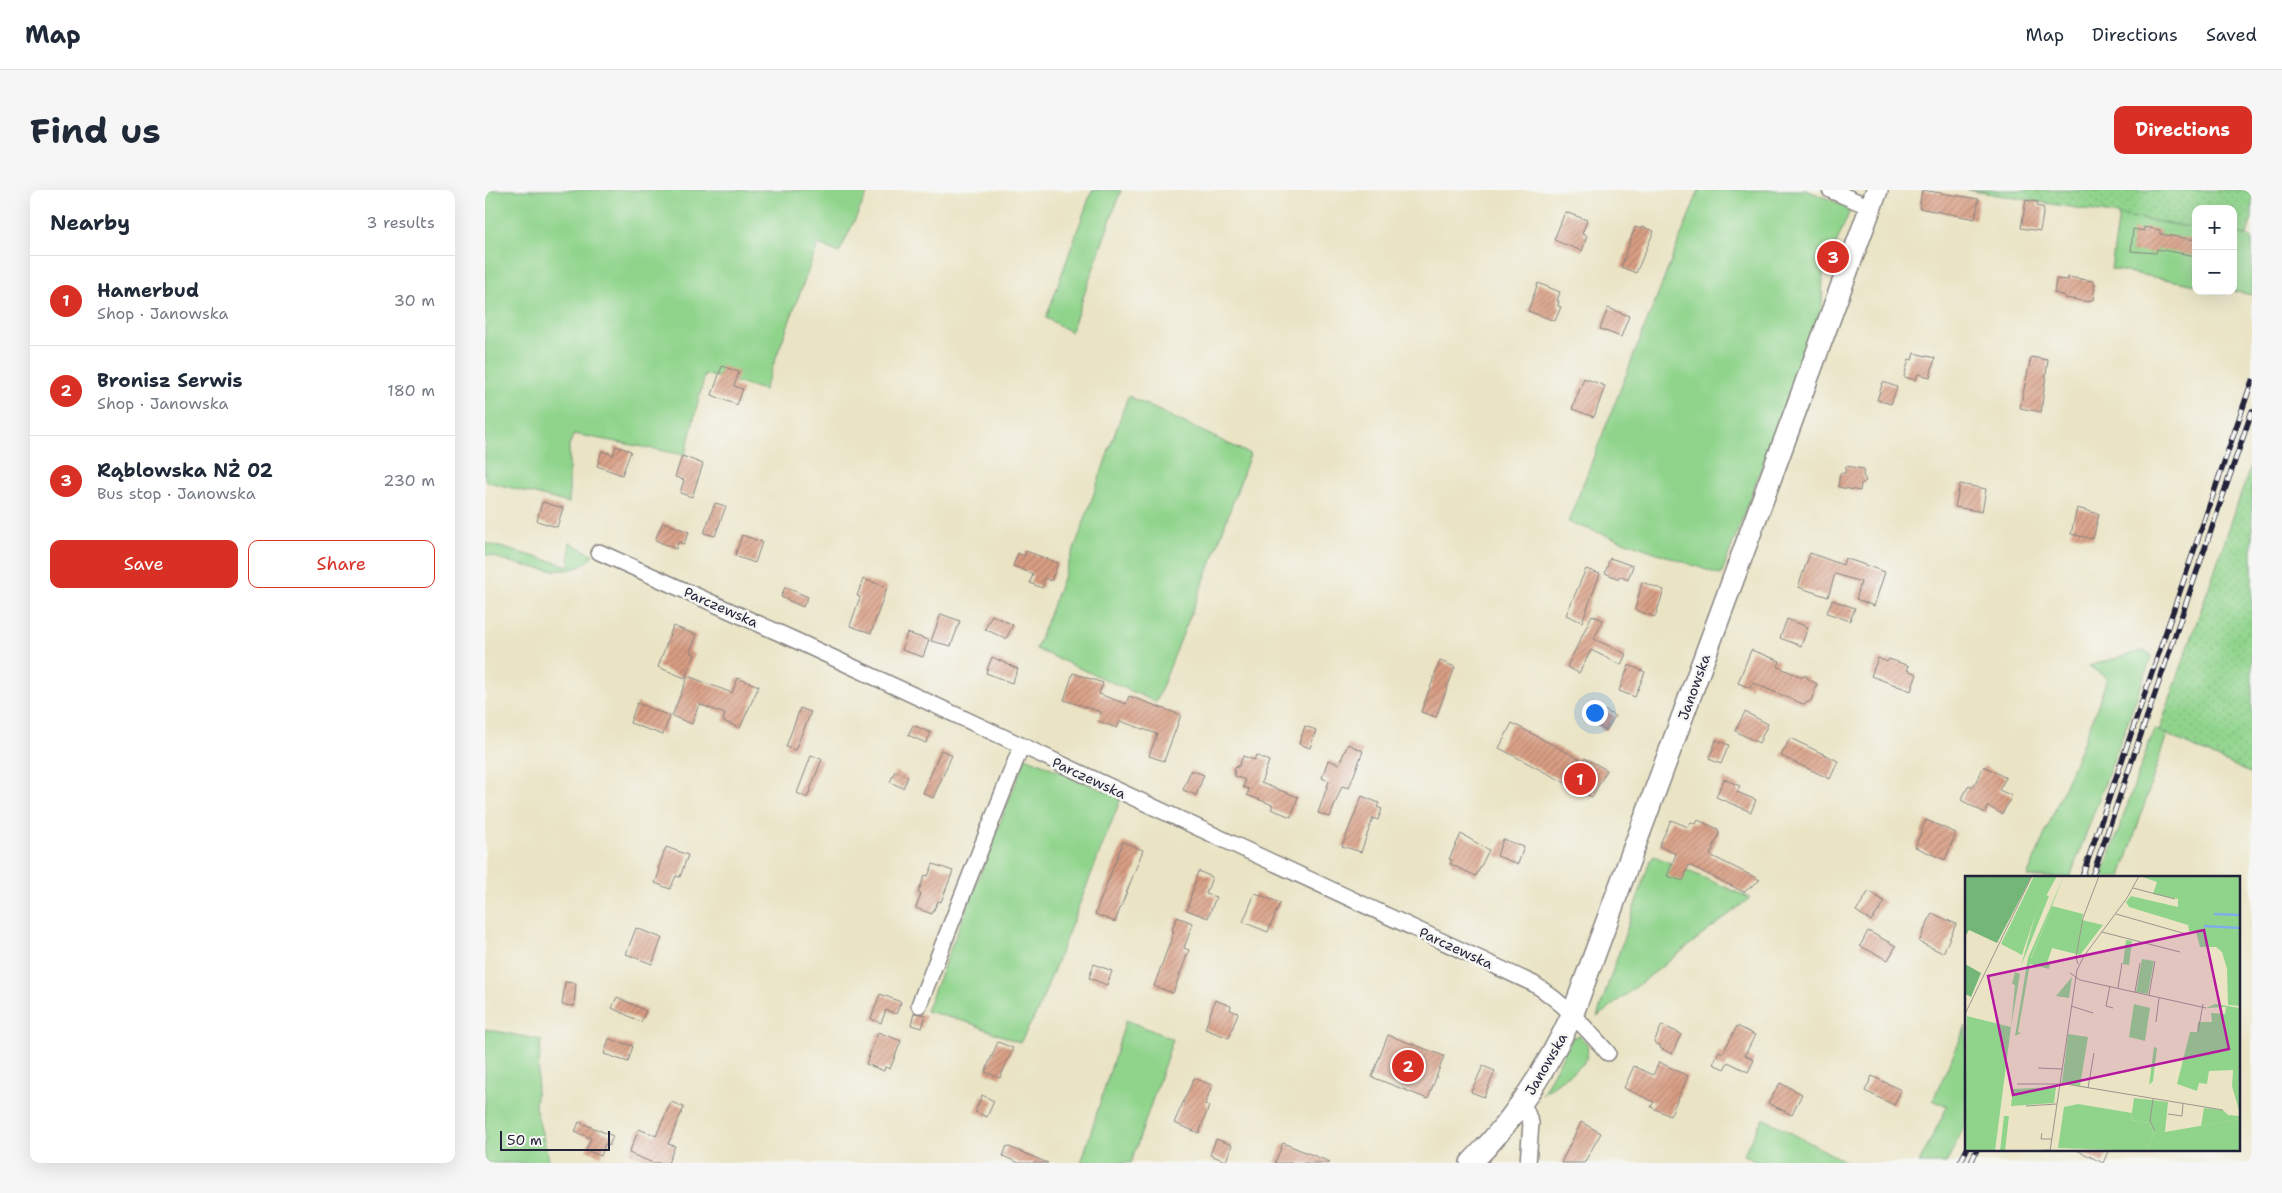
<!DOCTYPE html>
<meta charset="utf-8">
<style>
body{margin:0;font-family:"Shantell Sans",sans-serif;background:#f6f6f7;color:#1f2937}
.controls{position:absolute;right:15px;top:15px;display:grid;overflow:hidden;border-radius:10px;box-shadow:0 5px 20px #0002}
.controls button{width:45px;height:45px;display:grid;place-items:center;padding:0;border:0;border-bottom:1px solid #e0e1e3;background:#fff;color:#1f2937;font:25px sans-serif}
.scale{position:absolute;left:15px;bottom:12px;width:110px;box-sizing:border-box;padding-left:5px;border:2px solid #22223b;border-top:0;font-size:14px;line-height:18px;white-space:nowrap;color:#22223b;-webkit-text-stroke:4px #f6f6f2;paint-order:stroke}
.you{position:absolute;left:1109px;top:522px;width:18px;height:18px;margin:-12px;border:4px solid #fff;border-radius:50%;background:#1a73e8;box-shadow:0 0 0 8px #1a73e833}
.badge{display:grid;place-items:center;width:32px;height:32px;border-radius:50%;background:#d93025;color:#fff;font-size:16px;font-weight:700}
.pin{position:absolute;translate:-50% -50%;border:2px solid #fff;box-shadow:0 1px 5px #0006}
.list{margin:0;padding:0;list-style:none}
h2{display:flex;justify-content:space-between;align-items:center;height:65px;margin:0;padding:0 20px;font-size:21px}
h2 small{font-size:16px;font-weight:400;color:#747a83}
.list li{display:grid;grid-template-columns:32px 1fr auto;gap:15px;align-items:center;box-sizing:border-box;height:90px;padding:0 20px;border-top:1px solid #e0e1e3}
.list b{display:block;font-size:19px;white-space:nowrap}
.list p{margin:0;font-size:16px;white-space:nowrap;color:#747a83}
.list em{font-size:16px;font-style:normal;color:#747a83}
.actions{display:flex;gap:10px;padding:15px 20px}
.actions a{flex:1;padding:11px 0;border:1px solid #d93025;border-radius:10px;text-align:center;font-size:18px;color:#d93025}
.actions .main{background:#d93025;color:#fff}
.map{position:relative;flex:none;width:1767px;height:973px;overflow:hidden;border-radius:10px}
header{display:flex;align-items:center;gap:30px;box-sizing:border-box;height:70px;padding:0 25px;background:#fff;border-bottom:1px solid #e0e1e3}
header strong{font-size:24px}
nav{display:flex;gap:28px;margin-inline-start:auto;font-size:18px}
.intro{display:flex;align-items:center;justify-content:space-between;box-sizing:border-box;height:120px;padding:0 30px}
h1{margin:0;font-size:35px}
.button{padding:12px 22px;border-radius:10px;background:#d93025;color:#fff;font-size:18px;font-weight:700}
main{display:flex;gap:30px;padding:0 30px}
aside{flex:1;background:#fff;border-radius:10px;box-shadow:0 5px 20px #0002}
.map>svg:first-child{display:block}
</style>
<header>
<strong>Map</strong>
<nav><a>Map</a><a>Directions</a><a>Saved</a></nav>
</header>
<div class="intro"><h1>Find us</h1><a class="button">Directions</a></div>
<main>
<aside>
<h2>Nearby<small>3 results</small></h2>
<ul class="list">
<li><span class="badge">1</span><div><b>Hamerbud</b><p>Shop · Janowska</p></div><em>30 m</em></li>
<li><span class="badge">2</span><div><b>Bronisz Serwis</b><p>Shop · Janowska</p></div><em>180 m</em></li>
<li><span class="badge">3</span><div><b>Rąblowska NŻ 02</b><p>Bus stop · Janowska</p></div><em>230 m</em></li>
</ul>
<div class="actions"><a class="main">Save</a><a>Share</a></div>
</aside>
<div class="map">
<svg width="1767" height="973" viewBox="0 0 1767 973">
<defs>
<pattern id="garden-dots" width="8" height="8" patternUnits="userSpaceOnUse" patternTransform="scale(1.25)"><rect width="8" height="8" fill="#90d48c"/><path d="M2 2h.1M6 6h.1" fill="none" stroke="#7cb67a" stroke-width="1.8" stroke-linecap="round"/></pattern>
<pattern id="building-hatch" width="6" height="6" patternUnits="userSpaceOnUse" patternTransform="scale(1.25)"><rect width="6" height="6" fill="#d99e83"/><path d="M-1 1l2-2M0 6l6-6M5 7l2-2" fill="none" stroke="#b0806c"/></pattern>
</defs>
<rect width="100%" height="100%" fill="#f6f6f2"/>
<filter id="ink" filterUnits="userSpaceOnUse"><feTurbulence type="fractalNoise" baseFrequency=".02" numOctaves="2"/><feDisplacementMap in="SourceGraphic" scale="10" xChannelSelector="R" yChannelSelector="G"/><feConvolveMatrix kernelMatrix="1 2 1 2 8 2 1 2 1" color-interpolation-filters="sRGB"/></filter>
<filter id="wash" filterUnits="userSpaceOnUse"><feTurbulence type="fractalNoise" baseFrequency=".0096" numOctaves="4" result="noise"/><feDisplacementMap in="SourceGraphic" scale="20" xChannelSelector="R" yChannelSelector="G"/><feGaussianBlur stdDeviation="1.12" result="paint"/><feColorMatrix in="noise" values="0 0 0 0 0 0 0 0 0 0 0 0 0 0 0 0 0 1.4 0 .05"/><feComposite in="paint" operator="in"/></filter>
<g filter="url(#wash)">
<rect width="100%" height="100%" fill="#eae4c5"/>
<!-- grass -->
<path fill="#90d48c" stroke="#597b64" d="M0,0H384L354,63L333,54L279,200L220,184L200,265L89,244L84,255V313L0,291Z
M607,0H636L586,142L561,128Z
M1214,0H1321L1366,18L1338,85L1337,116L1236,385L1083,332Z
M1634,25L1711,38V95L1626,79Z
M1748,44L1767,47V105L1747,101Z
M643,206L765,264L728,368L671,512L551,459L595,343Z
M85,352L108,365C104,370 100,375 93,377C69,387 24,372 0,364V353L84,376Z
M1659,460L1667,466L1585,687H1542L1609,526L1622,488L1604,476Z
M1669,539L1682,544L1636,687H1617Z
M541,567L636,608L553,820L535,853L485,833L441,821Z
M1169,666L1265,708L1112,827L1165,671Z
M641,830L688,849L646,973H596Z
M1481,836V933L1461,973H1434L1462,917L1448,910Z
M0,839L56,850L50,917L65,973H0Z
M1094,846L1103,854L1102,868L1098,874L1057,904L1088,847Z
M1278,928L1363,973H1273L1258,965Z"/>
<!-- garden -->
<path fill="url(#garden-dots)" stroke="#597b64" d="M1483,0H1767V29L1761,46L1748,44V19H1711V38Z
M1767,272V584L1674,541Z"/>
<g id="blocks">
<!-- building -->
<path fill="url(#building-hatch)" d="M1437,0L1494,9L1490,29L1434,18Z
M1541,10L1553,12L1552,16L1559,18L1555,41L1536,38Z
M1080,22L1102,30L1097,44L1102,46L1097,61L1069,50Z
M1150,37L1156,39L1157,37L1169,41L1151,83L1136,77Z
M1659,37L1675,40V44L1711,50V66L1672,59L1671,63L1646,61L1648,39L1659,41Z
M1583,87L1608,91V94H1610L1608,110H1605V112L1580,108V106L1569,103L1571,89L1583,90Z
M1053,93L1075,102L1072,111H1074L1073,116L1076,117L1070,131L1043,121Z
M1123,118L1144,126L1136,147L1115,139Z
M1429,163L1450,168L1445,187L1433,184L1431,190L1419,187L1424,169L1427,170Z
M1546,167L1563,170L1556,222L1535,218Z
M237,176L254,182L249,196L258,199L252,215L227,205Z
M1099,188L1120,196L1109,227L1087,219Z
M1398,192L1412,197L1406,214L1392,210Z
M131,256L146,261L137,285L112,276L117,261L128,265Z
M197,266L218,274L207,307L195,303L199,290L190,287Z
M1361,276L1379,279L1378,285L1381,291L1376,294L1375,301L1353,297L1355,283H1360Z
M1475,294L1501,299L1497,322L1470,317Z
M57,312L78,318L72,337L52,331Z
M230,313L241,316L230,346L219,343Z
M1592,318L1614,324L1608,349L1586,344Z
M178,332L204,342L199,354L193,352L191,359L170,350Z
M257,345L277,352L270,373L250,366Z
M541,361L573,373L566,391L560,388L557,398L545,393L548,384L528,376L533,363L539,366Z
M1325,363L1358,375L1360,368L1400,382L1389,416L1371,409L1376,392L1350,384L1343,407L1313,397Z
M1125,368L1148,376L1143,390L1134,386V389L1120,383Z
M1101,379L1115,384L1097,432L1081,425Z
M378,389L402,397L386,443L365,436L375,407L372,406Z
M1157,392L1179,400L1170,427L1150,420Z
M300,397L323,407L318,417L296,407Z
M1347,410L1370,418L1365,431L1342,423Z
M456,424L475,431L466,456L446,451Z
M507,425L528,435L521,449L500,439Z
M1107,425L1118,430L1109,449L1141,464L1136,475L1106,460L1094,483L1082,477Z
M1302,429L1323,437L1316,456L1295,448Z
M188,436L212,445L205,462L210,464L200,488L173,477Z
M422,443L444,450L438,467L417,460Z
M1266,460L1295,471L1293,477L1317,487L1321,485L1323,489L1332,494L1326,511L1318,514L1268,493L1265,498L1253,493Z
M507,467L533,479L527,493L501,483Z
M1393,468L1402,472L1404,469L1424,476L1422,480L1432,484L1426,501L1386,486Z
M955,471L970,477L951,527L936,522Z
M1144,475L1160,482L1150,507L1134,501Z
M588,483L618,493L614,504L641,514L644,506L696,525L679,571L664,566L672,544L635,531L632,538L613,531L616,522L579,510Z
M203,486L247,503L252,488L274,496L255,538L238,531L240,524L214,514L207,534L187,526Z
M152,513L185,526L178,545L145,533Z
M1108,514L1130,526L1121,541L1100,528Z
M315,518L326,522L310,560L301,557Z
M1260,522L1283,534L1274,553L1250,541Z
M1027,533L1098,571L1100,568L1122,580L1107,607L1014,558Z
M428,535L446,543L441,553L423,545Z
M820,536L831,540L825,558L814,554Z
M1305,548L1353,571L1345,589L1296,566Z
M1231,550L1244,555L1236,574L1224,569Z
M863,554L878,561L864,598L857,596L845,627L833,623L844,591L837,588L843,570L854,574Z
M456,560L467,565L448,608L438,603Z
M771,565L784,571L776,593L813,607L806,627L786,619L788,615L762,605L764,599L758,597L760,590L750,586L749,578L754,576L758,566L769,570Z
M326,566L337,569L322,608L312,603Z
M1499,576L1521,588L1514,600L1527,606L1517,624L1503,616L1500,623L1476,610L1484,595L1488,597Z
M706,580L719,585L711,605L698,600Z
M410,581L423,587L418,598L405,592Z
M1239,589L1255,596L1252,602L1271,610L1266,622L1231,607Z
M877,606L894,613L892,617L897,619L893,630L888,628L876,662L857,656Z
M1186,630L1203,637L1206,632L1211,634L1213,630L1233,639L1234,645L1225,665L1275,690L1259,702L1204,675L1198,691L1182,686L1191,664L1174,656Z
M1441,630L1471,643L1460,670L1430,657Z
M976,644L1004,660L991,686L965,674L967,670L964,669Z
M1018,649L1039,657L1033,674L1012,666Z
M638,652L658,660L630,732L610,724Z
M181,657L203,665L195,687L191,686L185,699L170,693L175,680L173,679Z
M448,674L468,681L456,712L453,711L447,724L431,718L436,704L433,703L440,685L443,686Z
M713,681L727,687L721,704L731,707L723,728L702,720Z
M1384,701L1400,712L1386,731L1371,721Z
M770,703L795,713L783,742L758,732Z
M1447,723L1471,734L1458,763L1434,752Z
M692,727L708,733L699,758L704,760L688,803L669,796L689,741L687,740Z
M151,738L177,748L167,774L141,764Z
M1383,741L1411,756L1403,770L1375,756Z
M609,774L627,781L622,795L604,788Z
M80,792L91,793L89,816L77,815Z
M395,804L416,812L411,824L401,820L396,833L386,829Z
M132,807L161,821L156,832L127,818Z
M730,810L746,816L745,820L753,823L744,848L720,839Z
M429,823L441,825L437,838L426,835Z
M1177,835L1196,844L1187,864L1175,858L1176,856L1169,852Z
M1252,836L1270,845L1260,865L1269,870L1263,882L1243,872L1239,879L1228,874L1234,861L1238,863Z
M393,842L416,851L405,879L400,877L399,881L381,874Z
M903,845L959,866L943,909L887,887Z
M124,849L148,856L143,872L119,864Z
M513,852L528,858L515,888L500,882Z
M1174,872L1203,886L1185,926L1166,917L1169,912L1139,898L1149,876L1168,885Z
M998,876L1010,881L999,907L986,902Z
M1387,886L1416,900L1409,915L1380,901Z
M709,888L727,895L720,914L724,916L714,943L689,933Z
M1295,893L1317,904L1307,925L1283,913Z
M497,905L509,911L502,927L490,922Z
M186,912L199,917L183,954L190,956L183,973H168L144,963L154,939L171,946Z
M94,932L128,946L124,956L120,954L116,966L101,960L106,948L90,942Z
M1096,932L1116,943L1099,973H1076Z
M731,949L747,955L741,971L725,965Z
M798,953L845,972V973H790Z
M522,956L563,973H534L518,966Z
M1590,959H1624L1618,973Z"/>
</g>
</g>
<g filter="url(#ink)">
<use href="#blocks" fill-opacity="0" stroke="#868380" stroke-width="1"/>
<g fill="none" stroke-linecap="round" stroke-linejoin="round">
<defs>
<path id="street" d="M1345,0L1385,17
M114,362L312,451L1049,794C1079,813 1100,837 1123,863
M434,815L536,557
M1038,913L1046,933L1043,973"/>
<path id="secondary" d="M986,973C1030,929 1062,879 1088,823L1392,0"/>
</defs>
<!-- street casing -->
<use href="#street" stroke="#868380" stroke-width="18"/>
<!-- secondary casing -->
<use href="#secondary" stroke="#868380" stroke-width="24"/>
<!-- street -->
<use href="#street" stroke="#fff" stroke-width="15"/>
<!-- secondary -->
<use href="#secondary" stroke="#fff" stroke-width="21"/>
<defs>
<path id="rail" d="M1597,687L1767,191
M1607,687L1767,221
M1475,973L1482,959
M1486,973L1492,959"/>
</defs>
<!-- rail casing -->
<use href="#rail" stroke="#22223b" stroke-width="5.5"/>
<!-- rail -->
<use href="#rail" stroke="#f6f6f2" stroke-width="4" stroke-dasharray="11" stroke-linecap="butt"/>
</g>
</g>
<g text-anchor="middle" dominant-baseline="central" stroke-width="5" stroke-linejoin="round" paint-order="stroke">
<!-- street labels -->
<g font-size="14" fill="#22223b" stroke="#f6f6f2">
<text transform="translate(236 417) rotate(24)">Parczewska</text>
<text transform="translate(1209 497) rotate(-70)">Janowska</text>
<text transform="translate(604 588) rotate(25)">Parczewska</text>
<text transform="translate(971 758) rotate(25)">Parczewska</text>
<text transform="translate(1061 874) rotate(-60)">Janowska</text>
</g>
</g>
<!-- overview -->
<g transform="translate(1480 686)">
<rect width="275" height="275" fill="#eae4c5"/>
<path d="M99,0L66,82L85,88L84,93L65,88L53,156L56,157L50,160L63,82ZM175,0H275V130L263,129L262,93L257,76L251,71H235L231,56L224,55L223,49L164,31L161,26L166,20L213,31V23L188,18L192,6ZM81,19L84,20L56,90L70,40ZM161,64L167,65L164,89L158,88ZM177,83L189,85L183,118L171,116ZM50,96L55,98L46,151L50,109L47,108ZM107,101L104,122L91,120ZM169,128L185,132L180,165L164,161ZM250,128L275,132V238L267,210L268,194L244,195L242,208L234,207L232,215L212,208L225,156H232L233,146H247L246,137L260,138L261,131L241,132ZM103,158L123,161L115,210L97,207ZM189,171L192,172L188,205L184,209ZM113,228L167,237L166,244L184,247L189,257L182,275L93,272L99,231ZM239,232L258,234L263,239L275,240V243L236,250ZM39,240H44L40,275H35Z" fill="#90d48c"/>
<path d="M0,0H67L32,67L4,54L0,61ZM0,88L16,97L6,121L0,118Z" fill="#74b678"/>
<path d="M69,0H92L70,40L57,79L36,68ZM87,30L118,38L117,44L138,49L115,79L87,72L82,87L66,83ZM2,140L46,151L30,275H0ZM91,211L89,227L46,230L48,213ZM169,222L203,226L200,256L275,243V275H182L189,257L184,247L166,244Z" fill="#90d48c"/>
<path fill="none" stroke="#7faee9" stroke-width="2.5" d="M249,38L275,39M239,50L275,52"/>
<path fill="none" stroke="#9a968e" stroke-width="1" d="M168,12L210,23M151,38L221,58M137,56L215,76M113,88L111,81L118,42L134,0M105,97L115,104L241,132M145,110L141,130L148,132M153,112L157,87M170,116L175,87M184,119L190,85M106,130L128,137M0,138L67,0M191,146L194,122M233,156L238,128M73,192L97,193M95,207L258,234M52,208H94M123,212L129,177M188,223L185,245L190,255M61,230L92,228M203,238L217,240L218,228M77,257L76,263H87M61,275L85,274M85,275L112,94L119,80L162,22L174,0"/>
<path fill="#b5179e" fill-opacity="0.15" stroke="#b5179e" stroke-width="2.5" d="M239,54L264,173L48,219L23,100Z"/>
<rect width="275" height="275" fill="none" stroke="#22223b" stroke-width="2.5"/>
</g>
</svg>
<div class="controls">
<button>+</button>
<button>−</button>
</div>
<div class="scale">50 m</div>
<div class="you"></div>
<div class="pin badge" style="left:1095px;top:589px">1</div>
<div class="pin badge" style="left:923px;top:876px">2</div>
<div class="pin badge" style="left:1348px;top:67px">3</div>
</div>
</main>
